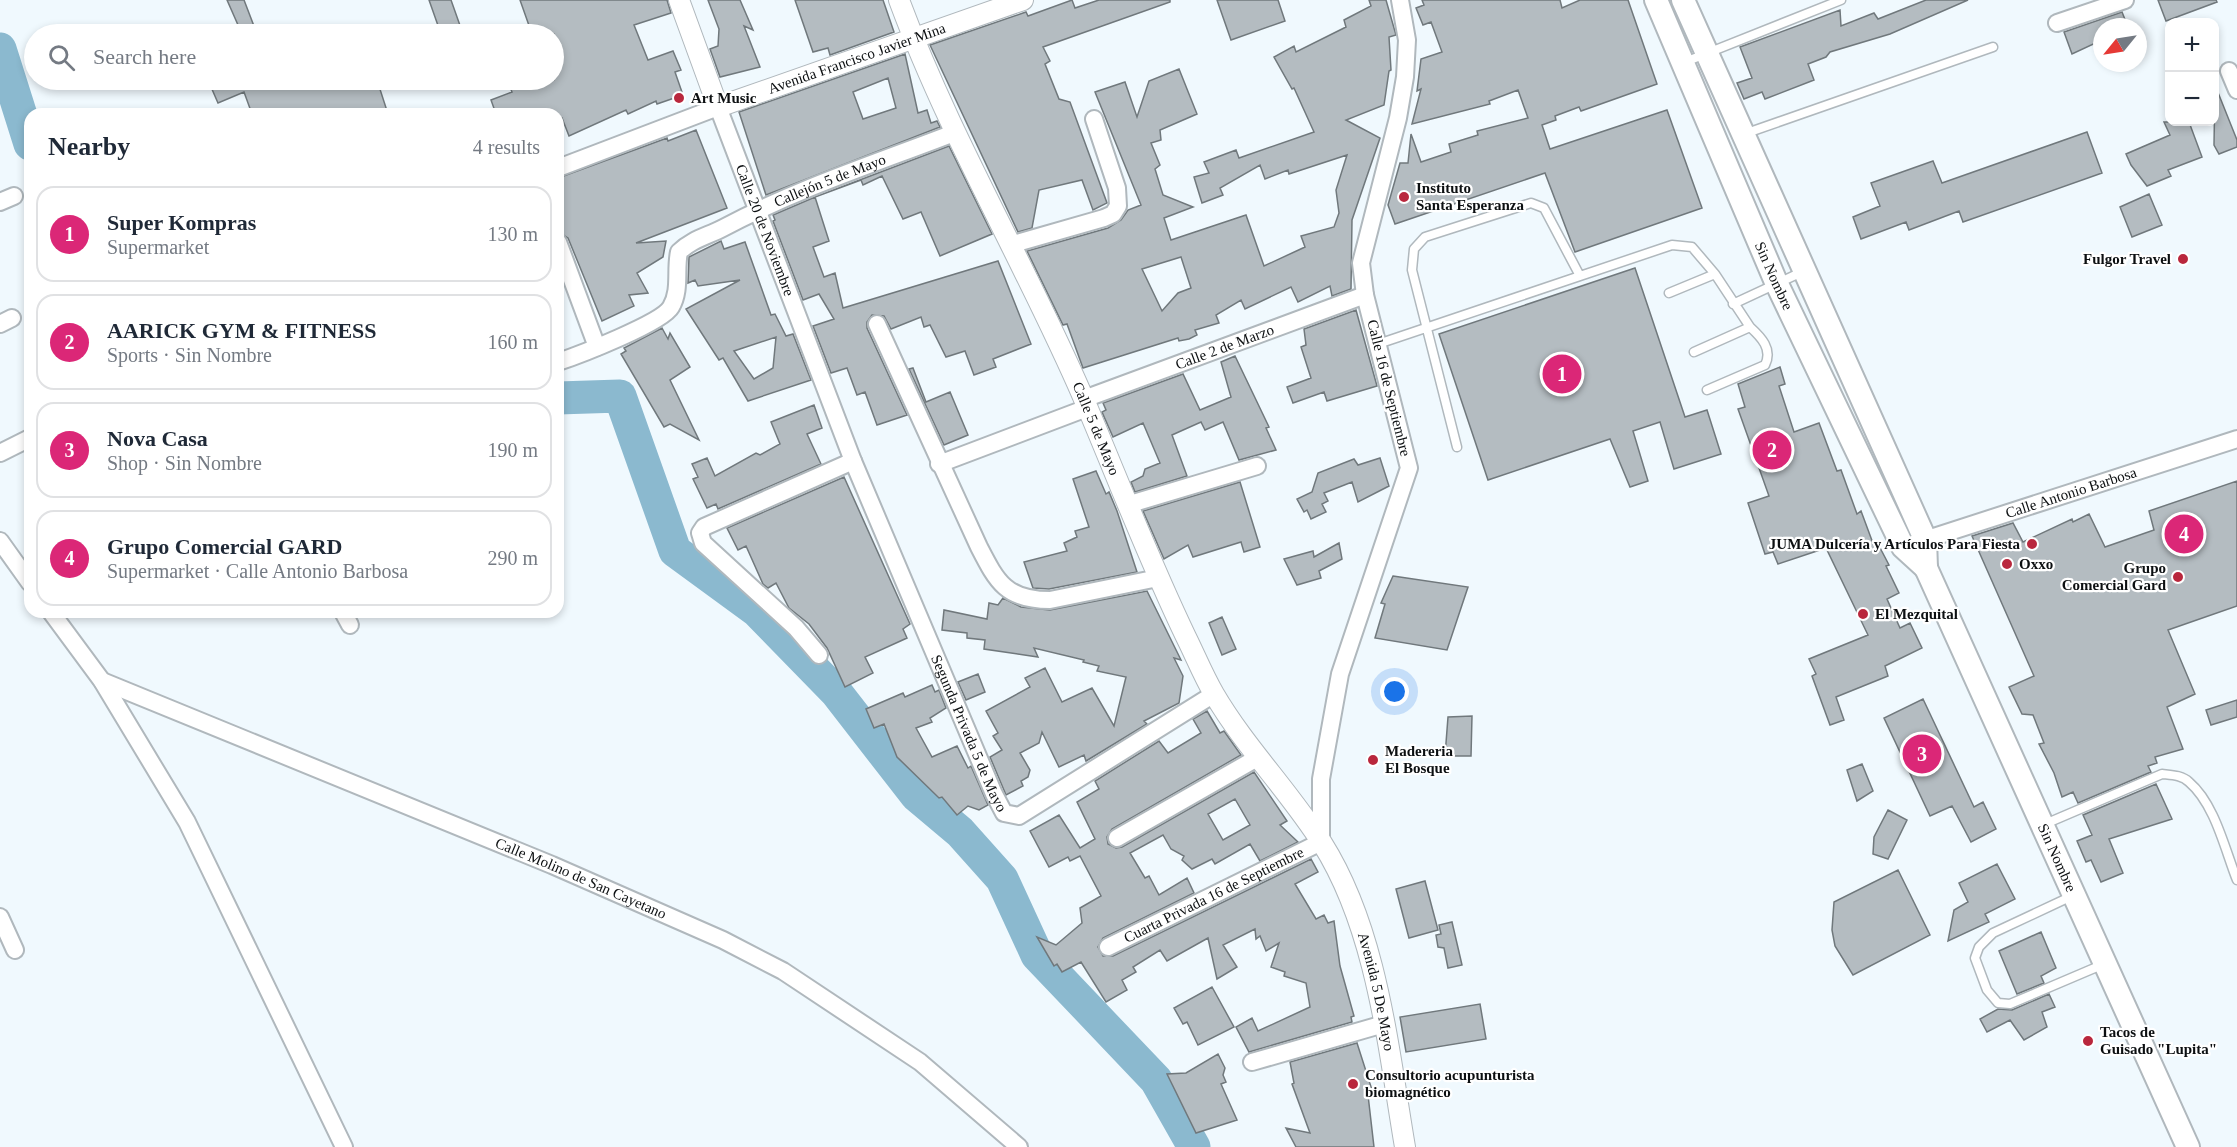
<!DOCTYPE html>
<meta charset="utf-8">
<style>
body{margin:0;font-family:Georgia,serif;background:#f6f6f7;color:#1f2937}
.controls{position:absolute;right:18px;top:18px;display:grid;overflow:hidden;border-radius:12px;box-shadow:0 3px 9px #0003}
.controls button{width:54px;height:54px;display:grid;place-items:center;padding:0;border:0;border-bottom:2px solid #e0e1e3;background:#fff;color:#1f2937;font:30px sans-serif}
.compass{position:absolute;left:2093px;top:18px;width:54px;height:54px;border-radius:50%;background:#fff;box-shadow:0 3px 9px #0003;rotate:240deg}
.you{position:absolute;left:1395px;top:692px;width:21px;height:21px;margin:-15px;border:4px solid #fff;border-radius:50%;background:#1a73e8;box-shadow:0 0 0 9px #1a73e833}
.badge{display:grid;place-items:center;width:39px;height:39px;border-radius:50%;background:#db2777;color:#fff;font-size:20px;font-weight:700}
.pin{position:absolute;translate:-50% -50%;border:3px solid #fff;box-shadow:0 2px 6px #0006}
.list{margin:0;padding:0;list-style:none}
h2{display:flex;justify-content:space-between;align-items:center;height:78px;margin:0;padding:0 24px;font-size:26px}
h2 small{font-size:20px;font-weight:400;color:#747a83}
.list li{display:grid;grid-template-columns:39px 1fr auto;gap:18px;align-items:center;box-sizing:border-box;height:96px;margin:0 12px 12px;padding:0 12px;border:2px solid #e0e1e3;border-radius:18px}
.list b{display:block;font-size:22px;white-space:nowrap}
.list p{margin:0;font-size:20px;white-space:nowrap;color:#747a83}
.list em{font-size:20px;font-style:normal;color:#747a83}
.icon{flex:none;width:33px;height:33px;fill:none;stroke:currentColor;stroke-width:2;stroke-linecap:round;stroke-linejoin:round}
.map{position:relative;flex:none;width:2237px;height:1147px;overflow:hidden}
.search{position:absolute;background:#fff;box-shadow:0 3px 9px #0003;left:24px;top:24px;width:540px;height:66px;display:flex;align-items:center;gap:15px;box-sizing:border-box;padding:0 21px;border-radius:33px;color:#747a83;font-size:22px}
.panel{position:absolute;background:#fff;box-shadow:0 3px 9px #0003;left:24px;top:108px;width:540px;height:510px;border-radius:18px}
.map>svg:first-child{display:block}
</style>
<div class="map">
<svg width="2237" height="1147" viewBox="0 0 2237 1147">
<rect width="100%" height="100%" fill="#f0f9fe"/>
<g fill="none" stroke-linecap="round" stroke-linejoin="round">
<!-- river -->
<path stroke="#8bb9cf" stroke-width="33" d="M0,49L30,144
M558,398L620,396L675,551L757,611L836,692L916,795L960,832L1002,879L1037,955L1156,1080L1194,1147"/>
</g>
<!-- building -->
<path fill="#b4bcc1" stroke="#70787c" stroke-width="1.5" fill-rule="evenodd" d="M227,0H244L257,34H242Z
M429,0H451L463,34H441Z
M520,0H667L671,13L634,25L648,60L673,51L681,70L675,72L683,95L657,104L656,101L628,114L626,110L569,136L562,118L558,120V114H496L491,100L512,92L507,80H554V34H532Z
M708,0H740L753,30L744,26L760,67L720,77L710,49L718,46L719,29Z
M795,0H883L894,32L830,55L828,48L813,52Z
M1072,0L1075,8L1099,0H1170V2L1043,47L1050,61L1045,64L1059,99L1070,102L1107,203L1093,210L1082,180L1039,190L1032,228L1018,232L930,45L1026,12L1028,16Z
M1217,0H1278L1285,21L1231,40Z
M1369,0H1386L1396,35L1389,37L1391,70L1389,71L1384,105L1346,120L1380,138L1352,220L1351,289L1332,296L1330,286L1298,302L1291,287L1245,309L1241,300L1216,315L1219,323L1195,330L1197,335L1189,339L1179,341L1178,338L1083,368L1067,324L1063,325L1027,251L1108,228L1121,220L1128,210L1141,205L1095,92L1125,82L1137,117L1149,81L1179,69L1197,114L1160,130L1161,140L1151,143L1160,165L1155,169L1163,195L1193,207L1164,218L1171,240L1246,215L1264,266L1305,247L1301,236L1334,227L1339,213L1336,190L1347,155L1289,174L1288,170L1265,179L1260,165L1220,188L1223,195L1202,203L1194,177L1209,173L1204,162L1236,150L1239,158L1314,132L1294,88L1292,89L1274,57L1294,46L1296,52L1346,27L1344,20L1371,6ZM1181,257L1191,288L1178,293L1162,311L1142,269Z
M1422,0H1560L1562,8L1580,0H1628L1657,84L1581,111L1579,107L1555,116L1556,120L1542,125L1550,149L1667,110L1702,208L1575,252L1545,173L1395,224L1388,205L1400,163H1408L1411,134L1421,162L1451,152L1449,144L1478,135L1477,131L1528,118L1518,90L1489,101L1490,104L1412,124L1421,89L1417,91L1421,59L1442,52L1431,22L1423,25L1416,8L1424,5Z
M1926,0H1968L1890,34L1830,52L1826,57L1808,64L1814,80L1765,99L1762,92L1744,99L1737,83L1752,78L1740,47L1840,10L1841,26L1874,13L1878,19Z
M2158,0H2216L2217,2L2166,21Z
M2122,12L2128,27H2102V40L2072,54L2064,32Z
M905,54L918,113L927,110L931,123L937,121L940,127L766,195L739,112ZM888,78L896,108L863,119L853,92Z
M208,80H377L388,114H252L244,92L218,103Z
M2215,85L2237,140V147L2219,154L2214,145Z
M2164,122H2189L2202,157L2168,170L2171,176L2147,186L2131,165L2126,154L2170,135Z
M696,130L727,208L636,243L666,241L663,257L637,273L648,293L629,295L634,306L602,321L568,238L558,232V178L667,138L668,141Z
M2087,132L2102,173L1963,222L1959,211L1909,230L1906,222L1861,239L1853,217L1880,206L1871,183L1933,161L1942,183Z
M949,146L992,234L940,256L921,212L903,219L882,176L863,185L861,180L815,197Z
M2149,194L2162,225L2132,237L2120,207Z
M815,197L829,241L813,247L824,277L835,273L843,308L998,261L1031,344L993,359L996,367L974,375L965,351L946,357L930,325L924,327L921,317L891,329L884,316L872,315L867,322V328L907,415L877,425L865,392L857,395L847,368L831,373L813,326L834,319L819,294L803,300L773,221L775,220L773,215Z
M721,241L724,249L745,242L771,315L775,314L786,336L793,334L811,380L748,401L723,358L719,360L686,309L740,280L698,286L695,280L688,283L689,257ZM776,337L773,368L754,379L734,351Z
M1635,268L1685,417L1707,410L1721,454L1674,469L1660,422L1633,431L1648,481L1630,487L1610,439L1488,480L1439,334Z
M1356,310L1377,386L1327,401L1324,392L1293,403L1287,387L1311,378L1301,347L1306,345L1304,329Z
M662,328L668,339L670,333L690,367L670,380L699,440L670,424L664,427L621,354L626,351L624,348Z
M1235,356L1269,427L1266,428L1276,450L1239,460L1223,422L1205,430L1201,422L1172,435L1187,476L1135,492L1131,482L1143,476L1145,469L1160,463L1143,423L1113,437L1102,412L1106,410L1103,403L1183,374L1200,410L1231,397L1221,362Z
M1780,367L1785,384L1779,386L1794,432L1819,423L1837,471L1841,470L1857,514L1861,511L1874,546L1878,544L1889,565L1886,566L1899,593L1887,599L1900,628L1910,623L1922,648L1885,666L1888,676L1836,697L1844,720L1830,725L1812,676L1816,674L1809,659L1868,635L1826,548L1778,564L1773,552L1765,554L1748,503L1769,496L1738,409L1745,407L1738,384Z
M913,368L926,402L950,392L968,435L944,445L909,369Z
M814,405L822,428L807,434L821,464L718,509L716,504L707,508L693,479L698,477L692,464L707,458L715,476L756,453L760,455L780,444L771,422Z
M1380,458L1389,486L1358,502L1352,482L1324,493L1328,501L1322,504L1326,512L1311,519L1307,510L1304,512L1297,499L1312,492L1318,473L1354,459L1358,465Z
M1096,471L1106,494L1109,492L1117,511L1137,572L1049,589L1033,588L1024,562L1067,551L1064,543L1077,537L1075,531L1089,527L1073,479Z
M844,477L910,624L903,629L907,638L865,657L873,673L845,687L827,648L809,624L789,608L776,583L768,588L763,584L746,546L738,550L727,528Z
M2237,481V606L2168,630L2195,694L2167,707L2183,749L2155,757L2157,763L2148,766L2151,772L2078,803L2073,792L2062,797L2054,773L2039,744L2044,743L2033,715L2022,714L2009,687L2034,676L1972,536L2013,523L2023,542L2072,519L2073,522L2089,514L2105,547L2154,530L2149,511Z
M1240,482L1260,547L1244,552L1241,542L1193,557L1188,545L1164,559L1143,511Z
M1339,543L1342,559L1319,571L1321,578L1297,585L1284,559L1313,551L1314,557Z
M1393,576L1468,587L1447,650L1375,638L1385,604L1381,603Z
M1147,591L1181,660L1174,658L1183,676L1179,703L1144,721L1147,724L1086,761L1084,755L1059,767L1042,732L1039,743L1020,753L1030,770L1028,777L1021,781L1023,786L1006,795L990,757L1002,750L993,736L998,733L986,711L1030,687L1025,678L1045,668L1062,702L1092,688L1114,726L1126,677L1097,671L1099,666L1083,662L1084,660L1034,648L1038,657L984,649L985,640L967,638V633L942,630L944,610L987,619L989,603L998,605L1003,598L1021,607L1050,610Z
M1222,617L1236,649L1222,655L1209,623Z
M978,674L985,692L966,700L958,682Z
M932,685L935,692L939,690L946,708L930,718L932,722L916,728L932,757L957,746L968,768L971,766L988,805L979,810L968,806L957,815L942,797L939,798L897,757L884,724L874,728L866,709L903,693L905,697Z
M1923,699L1974,807L1983,802L1996,829L1971,842L1952,806L1930,816L1884,718Z
M2237,700V717L2211,725L2206,710Z
M1207,711L1220,733L1224,731L1241,755L1112,829L1107,837L1108,844L1116,848L1122,847L1254,772L1287,821L1280,825L1298,842L1260,861L1250,844L1215,864L1212,859L1192,869L1182,860L1184,856L1171,849L1163,835L1130,853L1145,878L1149,876L1159,895L1187,878L1194,893L1103,938L1098,947L1103,956H1113L1311,859L1318,872L1295,884L1316,919L1324,915L1328,923L1334,921L1340,966L1354,1016L1351,1017L1352,1022L1249,1052L1236,1027L1252,1018L1258,1031L1310,1007L1306,983L1284,976L1285,972L1271,967L1279,943L1266,951L1260,936L1256,939L1255,929L1223,945L1237,967L1217,979L1208,938L1167,961L1160,950L1133,967L1136,972L1122,980L1127,990L1106,1002L1081,962L1062,972L1057,964L1054,966L1037,937L1056,945L1082,923L1080,908L1101,896L1080,856L1070,861L1068,857L1049,867L1030,831L1059,815L1080,848L1095,839L1077,802L1099,789L1095,781L1159,741L1168,753L1201,733L1193,719ZM1235,799L1250,825L1223,840L1208,814Z
M1472,716L1471,756H1445L1448,717Z
M1862,764L1873,791L1857,801L1847,770Z
M2156,784L2172,819L2109,839L2123,873L2101,882L2091,860L2086,862L2077,841L2092,835L2083,815Z
M1888,810L1907,820L1888,859L1873,854L1874,837Z
M1997,864L2015,899L1985,914L1989,922L1948,941L1954,910L1968,902L1959,883Z
M1898,870L1930,935L1853,975L1835,946L1832,930L1834,902Z
M1425,881L1438,930L1409,938L1396,889Z
M1452,922L1462,965L1448,968L1444,948L1438,947L1436,935L1441,934L1439,925Z
M2041,932L2056,968L2041,976L2044,983L2017,994L1999,951Z
M1212,987L1234,1027L1198,1045L1187,1022L1183,1024L1174,1008Z
M2049,994L2055,1007L2042,1012L2047,1027L2024,1040L2010,1020L1987,1032L1980,1019L1998,1009L2012,1010Z
M1480,1004L1486,1039L1406,1052L1400,1017Z
M1357,1043L1373,1093L1368,1095L1374,1147H1296L1286,1128L1310,1133L1292,1084L1294,1083L1290,1062Z
M1218,1054L1225,1068L1223,1075L1226,1082L1221,1084L1237,1120L1196,1133L1167,1074L1186,1073Z"/>
<g fill="none" stroke-linecap="round" stroke-linejoin="round">
<defs>
<path id="service" d="M1685,62L1841,0
M1744,134L1993,47
M1669,293L1715,274
M1733,304L1804,271
M1378,344L1580,276
M1707,390L1765,365C1773,349 1761,337 1750,327
M1457,447L1412,270L1414,249L1425,237L1531,203L1544,208L1580,276L1672,245L1692,247L1715,274L1750,327L1694,352
M2045,824L2162,774C2171,775 2182,775 2189,782C2215,804 2225,850 2237,880
M2072,896L1993,933L1979,947L1975,958L1987,990L1998,1003L2010,1004L2104,964"/>
<g id="minor">
<path d="M2057,23L2125,0"/>
<path d="M2229,71L2237,90"/>
<path id="s1" d="M558,168L718,107L853,461L994,794L1004,813L1019,816L1214,694"/>
<path d="M0,202L14,196"/>
<path d="M558,242L597,347"/>
<path d="M1010,245L1104,218L1113,214L1118,206L1117,188L1094,119"/>
<path d="M0,324L12,318"/>
<path d="M877,324L979,547C997,582 1006,600 1050,600L1158,578"/>
<path id="s2" d="M558,362C579,355 662,323 671,307C681,290 675,270 679,252C692,239 708,236 723,228C796,189 876,163 954,133"/>
<path id="s3" d="M1084,399L1365,295"/>
<path d="M0,453L30,438"/>
<path d="M939,464L1087,408"/>
<path d="M1127,505L1257,466"/>
<path d="M0,541L30,583"/>
<path id="s4" d="M1915,543L2237,439"/>
<path d="M51,612L102,681L187,822L344,1147"/>
<path d="M343,612L350,625"/>
<path d="M819,655L796,628L703,543L700,533L704,527L853,461"/>
<path id="s5" d="M102,681L552,865L723,940L783,971L920,1062L1019,1147"/>
<path d="M1117,838L1257,758"/>
<path d="M0,917L15,950"/>
<path id="s6" d="M1108,947L1321,842V779L1340,674L1409,468L1365,295L1361,263L1398,118L1405,77L1407,40L1400,0"/>
<path d="M1252,1062L1384,1024"/>
</g>
<g id="tertiary">
<path id="s7" d="M679,0L718,107L1023,0"/>
<path id="s8" d="M899,0C950,138 1025,263 1083,397C1117,477 1148,558 1186,637C1195,655 1203,675 1214,694C1245,747 1289,791 1322,843C1377,930 1388,1047 1405,1147"/>
</g>
<g id="secondary">
<path id="s9" d="M1656,0L1776,282L1903,547L1926,568"/>
<path d="M1683,0L1925,539L1926,568"/>
<path id="s10" d="M1926,568L2188,1147"/>
</g>
</defs>
<!-- service casing -->
<use href="#service" stroke="#b0b8bd" stroke-width="11"/>
<!-- minor casing -->
<use href="#minor" stroke="#b0b8bd" stroke-width="20"/>
<!-- tertiary casing -->
<use href="#tertiary" stroke="#b0b8bd" stroke-width="22"/>
<!-- secondary casing -->
<use href="#secondary" stroke="#b0b8bd" stroke-width="26"/>
<!-- service -->
<use href="#service" stroke="#fff" stroke-width="8"/>
<!-- minor -->
<use href="#minor" stroke="#fff" stroke-width="16"/>
<!-- tertiary -->
<use href="#tertiary" stroke="#fff" stroke-width="20"/>
<!-- secondary -->
<use href="#secondary" stroke="#fff" stroke-width="22"/>
</g>
<!-- markers -->
<g fill="#b9273d" stroke="#fff" stroke-width="2">
<circle cx="679" cy="98" r="6"/>
<circle cx="1404" cy="197" r="6"/>
<circle cx="2183" cy="259" r="6"/>
<circle cx="2032" cy="544" r="6"/>
<circle cx="2007" cy="564" r="6"/>
<circle cx="2178" cy="577" r="6"/>
<circle cx="1863" cy="614" r="6"/>
<circle cx="1373" cy="760" r="6"/>
<circle cx="2088" cy="1041" r="6"/>
<circle cx="1353" cy="1084" r="6"/>
</g>
<g text-anchor="middle" dominant-baseline="central" stroke-width="4.5" stroke-linejoin="round" paint-order="stroke">
<!-- street labels -->
<g font-size="15" fill="#0c0f11" stroke="#fff">
<text stroke="none"><textPath href="#s7" startOffset="261">Avenida Francisco Javier Mina</textPath></text>
<text stroke="none"><textPath href="#s2" startOffset="350">Callejón 5 de Mayo</textPath></text>
<text stroke="none"><textPath href="#s1" startOffset="303">Calle 20 de Noviembre</textPath></text>
<text stroke="none"><textPath href="#s9" startOffset="300">Sin Nombre</textPath></text>
<text stroke="none"><textPath href="#s3" startOffset="150">Calle 2 de Marzo</textPath></text>
<text transform="translate(1389 388) rotate(76)">Calle 16 de Septiembre</text>
<text stroke="none"><textPath href="#s8" startOffset="472">Calle 5 de Mayo</textPath></text>
<text stroke="none"><textPath href="#s4" startOffset="164">Calle Antonio Barbosa</textPath></text>
<text stroke="none"><textPath href="#s1" startOffset="846">Segunda Privada 5 de Mayo</textPath></text>
<text stroke="none"><textPath href="#s10" startOffset="318">Sin Nombre</textPath></text>
<text stroke="none"><textPath href="#s5" startOffset="518">Calle Molino de San Cayetano</textPath></text>
<text stroke="none"><textPath href="#s6" startOffset="118">Cuarta Privada 16 de Septiembre</textPath></text>
<text stroke="none"><textPath href="#s8" startOffset="1106">Avenida 5 De Mayo</textPath></text>
</g>
<!-- poi labels -->
<g font-size="15" font-weight="bold" fill="#0c0f11" stroke="#fff" text-anchor="start">
<text x="691" y="98">Art Music</text>
<text x="1416" y="188">Instituto<tspan x="1416" dy="17">Santa Esperanza</tspan></text>
<text x="2171" y="259" text-anchor="end">Fulgor Travel</text>
<text x="2020" y="544" text-anchor="end">JUMA Dulcería y Artículos Para Fiesta</text>
<text x="2019" y="564">Oxxo</text>
<text x="2166" y="568" text-anchor="end">Grupo<tspan x="2166" dy="17">Comercial Gard</tspan></text>
<text x="1875" y="614">El Mezquital</text>
<text x="1385" y="751">Madereria<tspan x="1385" dy="17">El Bosque</tspan></text>
<text x="2100" y="1032">Tacos de<tspan x="2100" dy="17">Guisado "Lupita"</tspan></text>
<text x="1365" y="1075">Consultorio acupunturista<tspan x="1365" dy="17">biomagnético</tspan></text>
</g>
</g>
</svg>
<div class="controls">
<button>+</button>
<button>−</button>
</div>
<svg class="compass" viewBox="-18 -18 36 36"><path d="M0-13l5 13h-10z" fill="#e53935"/><path d="M0 13l5-13h-10z" fill="#747a83"/></svg>
<div class="you"></div>
<div class="pin badge" style="left:1562px;top:374px">1</div>
<div class="pin badge" style="left:1772px;top:450px">2</div>
<div class="pin badge" style="left:1922px;top:754px">3</div>
<div class="pin badge" style="left:2184px;top:534px">4</div>
<div class="search"><svg class="icon" aria-label="search" viewBox="0 0 24 24"><circle cx="10" cy="10" r="6"/><path d="M15 15l6 6"/></svg>Search here</div>
<section class="panel">
<h2>Nearby<small>4 results</small></h2>
<ul class="list">
<li><span class="badge">1</span><div><b>Super Kompras</b><p>Supermarket</p></div><em>130 m</em></li>
<li><span class="badge">2</span><div><b>AARICK GYM &amp; FITNESS</b><p>Sports · Sin Nombre</p></div><em>160 m</em></li>
<li><span class="badge">3</span><div><b>Nova Casa</b><p>Shop · Sin Nombre</p></div><em>190 m</em></li>
<li><span class="badge">4</span><div><b>Grupo Comercial GARD</b><p>Supermarket · Calle Antonio Barbosa</p></div><em>290 m</em></li>
</ul>
</section>
</div>
